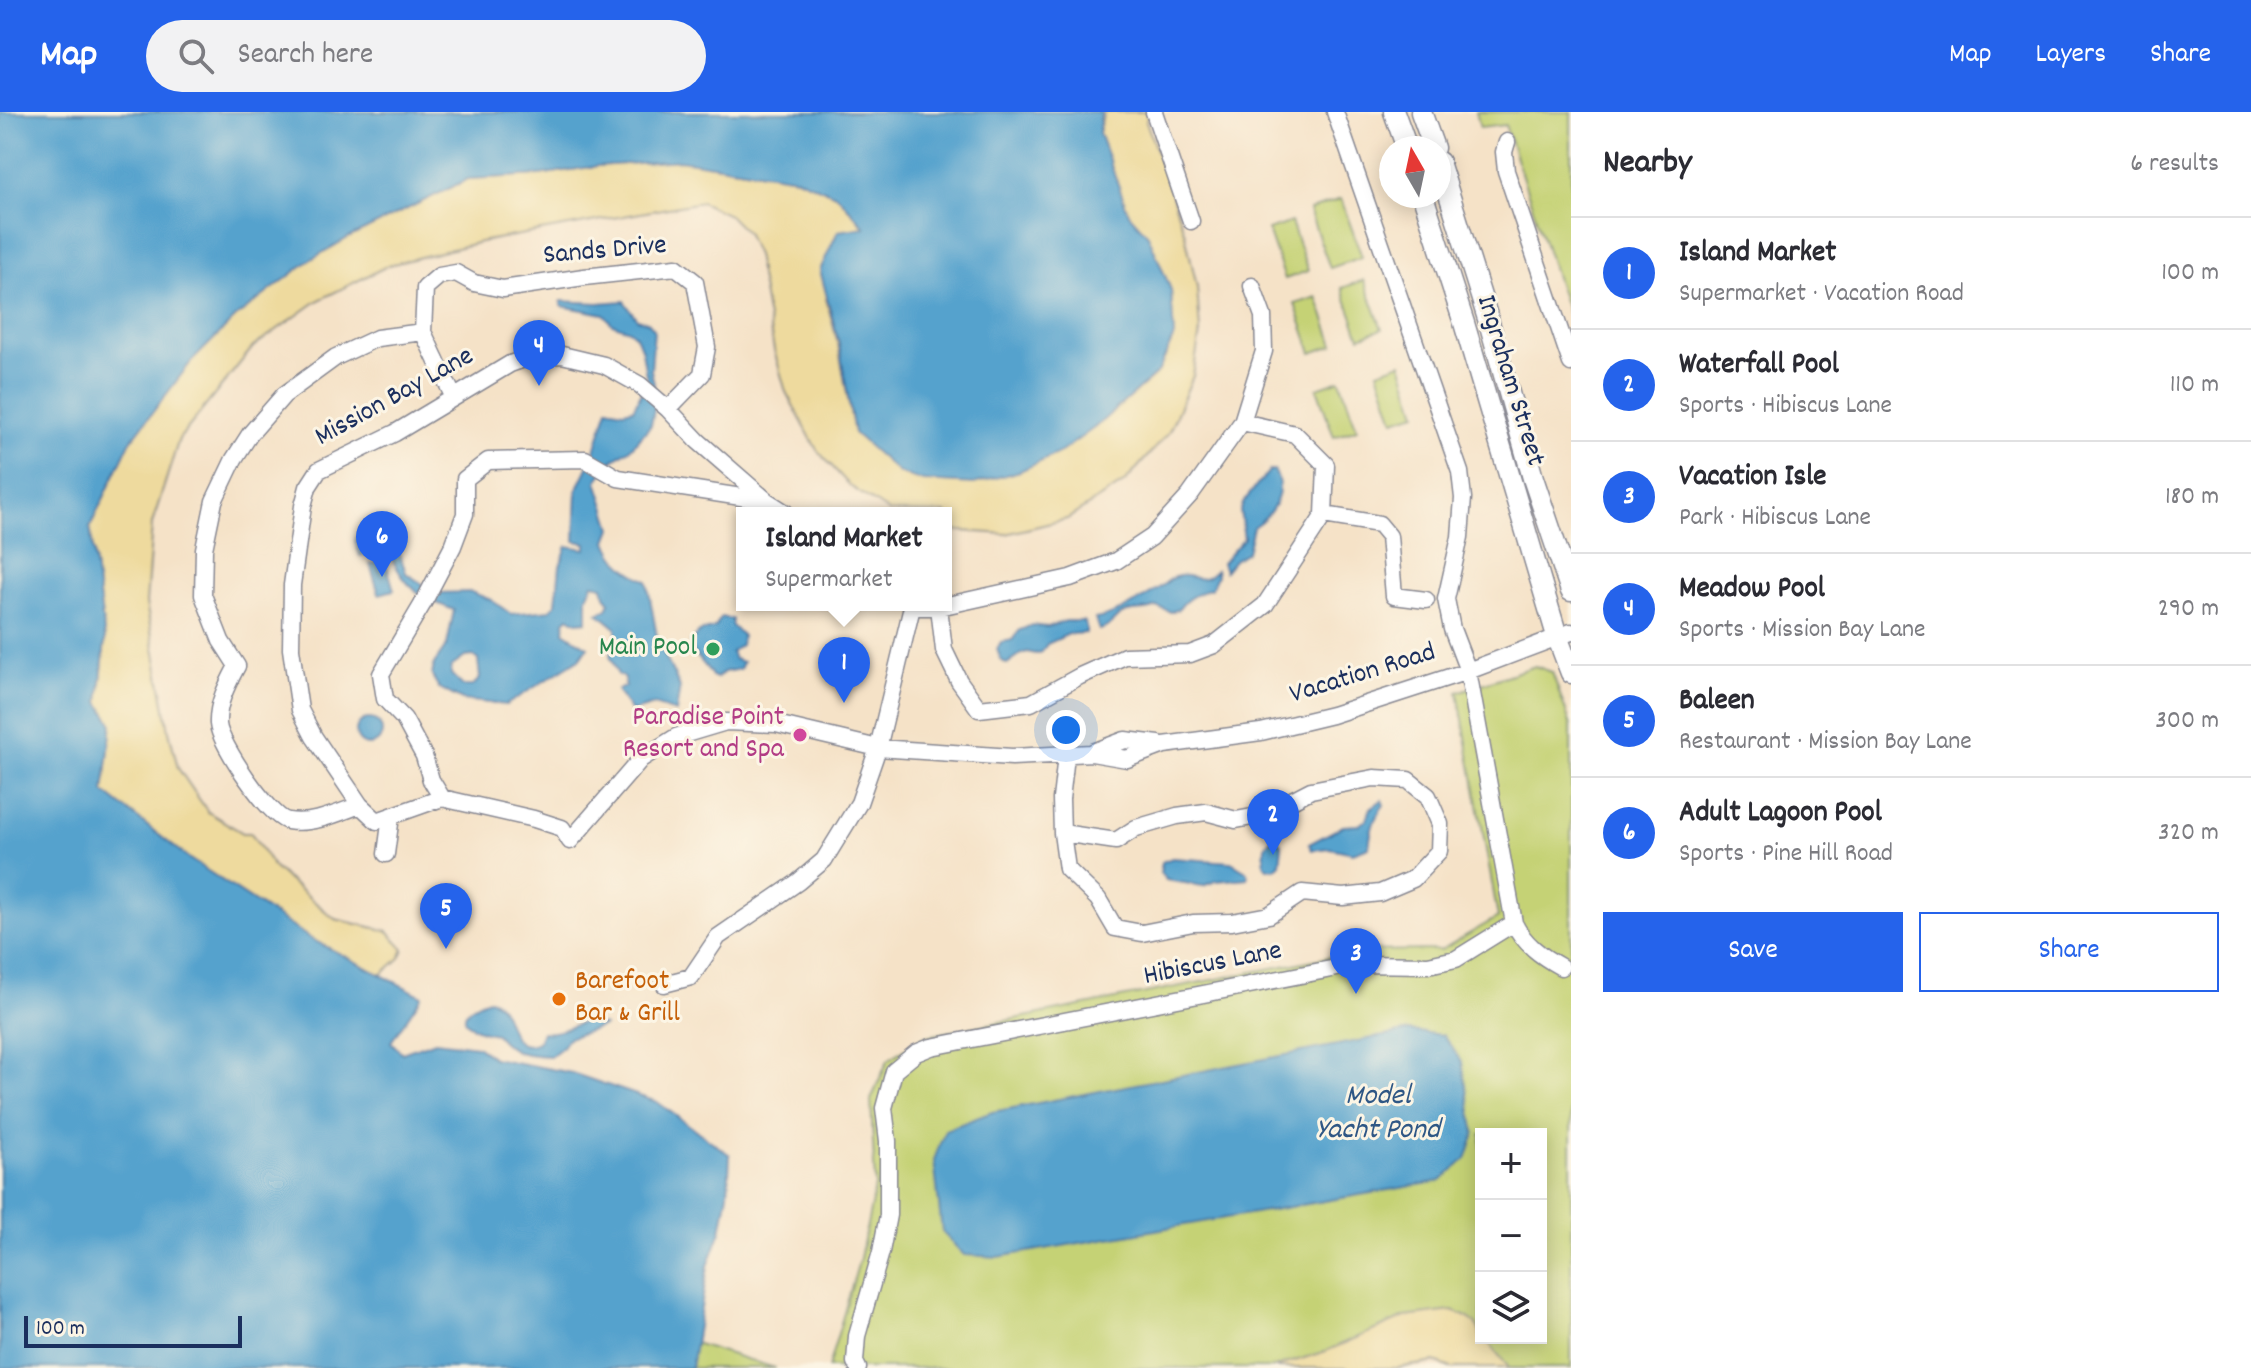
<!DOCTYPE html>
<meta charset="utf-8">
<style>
body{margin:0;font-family:Dekko,sans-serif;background:#f2f2f3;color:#2b2b33}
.controls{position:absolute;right:24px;bottom:24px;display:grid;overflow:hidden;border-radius:0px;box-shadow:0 4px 20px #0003}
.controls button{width:72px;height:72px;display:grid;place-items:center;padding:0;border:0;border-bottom:2px solid #e1e1e2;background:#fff;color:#2b2b33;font:40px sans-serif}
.compass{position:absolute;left:1379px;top:24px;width:72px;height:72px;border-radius:50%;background:#fff;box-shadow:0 4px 20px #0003;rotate:351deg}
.scale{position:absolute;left:24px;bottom:20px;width:218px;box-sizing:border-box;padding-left:8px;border:4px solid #1b2f5e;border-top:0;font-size:22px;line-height:28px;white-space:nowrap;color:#1b2f5e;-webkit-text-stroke:6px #fcf5e5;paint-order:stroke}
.you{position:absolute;left:1066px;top:618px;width:28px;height:28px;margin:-20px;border:6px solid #fff;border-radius:50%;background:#1a73e8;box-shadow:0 0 0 12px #1a73e833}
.badge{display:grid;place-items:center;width:52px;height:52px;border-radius:50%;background:#2563eb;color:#fff;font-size:26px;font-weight:700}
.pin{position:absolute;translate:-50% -66px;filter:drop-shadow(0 2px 4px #0008)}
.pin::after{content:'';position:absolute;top:42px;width:28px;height:24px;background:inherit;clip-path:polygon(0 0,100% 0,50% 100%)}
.popup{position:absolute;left:736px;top:395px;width:216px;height:104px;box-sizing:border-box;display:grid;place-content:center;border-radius:0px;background:#fff;filter:drop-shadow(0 2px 6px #0005);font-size:26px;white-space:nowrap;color:#7c7c81}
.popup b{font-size:30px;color:#2b2b33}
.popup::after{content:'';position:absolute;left:50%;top:100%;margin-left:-16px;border:16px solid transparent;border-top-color:#fff}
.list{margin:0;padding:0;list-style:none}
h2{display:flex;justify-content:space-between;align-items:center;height:104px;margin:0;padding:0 32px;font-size:34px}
h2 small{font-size:26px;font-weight:400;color:#7c7c81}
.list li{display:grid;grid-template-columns:52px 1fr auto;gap:24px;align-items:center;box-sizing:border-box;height:112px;padding:0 32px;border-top:2px solid #e1e1e2}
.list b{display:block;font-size:30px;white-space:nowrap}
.list p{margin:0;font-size:26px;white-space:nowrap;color:#7c7c81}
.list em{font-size:26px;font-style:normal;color:#7c7c81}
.actions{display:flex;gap:16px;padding:24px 32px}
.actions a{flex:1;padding:18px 0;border:2px solid #2563eb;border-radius:0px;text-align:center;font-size:28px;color:#2563eb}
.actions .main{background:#2563eb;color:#fff}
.icon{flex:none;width:44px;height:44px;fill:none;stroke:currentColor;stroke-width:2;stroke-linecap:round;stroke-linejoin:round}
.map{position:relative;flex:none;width:1571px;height:1256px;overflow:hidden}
header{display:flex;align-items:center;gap:48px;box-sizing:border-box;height:112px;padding:0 40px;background:#2563eb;color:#fff}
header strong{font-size:38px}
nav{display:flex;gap:44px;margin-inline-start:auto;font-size:28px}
.search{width:560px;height:72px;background:#f2f2f3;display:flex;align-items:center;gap:20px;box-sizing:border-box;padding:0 28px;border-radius:44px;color:#7c7c81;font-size:30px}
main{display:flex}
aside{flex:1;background:#fff}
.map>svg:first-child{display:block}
</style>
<header>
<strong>Map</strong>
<div class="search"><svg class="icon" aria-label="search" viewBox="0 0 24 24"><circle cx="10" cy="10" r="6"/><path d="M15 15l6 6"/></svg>Search here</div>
<nav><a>Map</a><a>Layers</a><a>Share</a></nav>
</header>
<main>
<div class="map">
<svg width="1571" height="1256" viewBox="0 0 1571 1256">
<rect width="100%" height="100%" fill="#fcf5e5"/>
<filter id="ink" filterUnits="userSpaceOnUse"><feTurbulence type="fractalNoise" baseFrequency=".0125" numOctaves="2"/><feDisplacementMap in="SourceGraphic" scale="16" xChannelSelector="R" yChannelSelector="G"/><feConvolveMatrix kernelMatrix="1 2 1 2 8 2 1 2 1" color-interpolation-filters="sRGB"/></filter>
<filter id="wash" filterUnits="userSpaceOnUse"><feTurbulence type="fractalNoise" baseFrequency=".006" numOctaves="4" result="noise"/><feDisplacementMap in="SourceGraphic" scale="32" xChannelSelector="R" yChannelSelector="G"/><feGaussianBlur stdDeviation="1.8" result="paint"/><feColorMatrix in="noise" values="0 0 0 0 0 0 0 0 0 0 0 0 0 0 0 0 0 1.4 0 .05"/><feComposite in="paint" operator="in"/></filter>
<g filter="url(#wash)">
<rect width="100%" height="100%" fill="#f5e2c7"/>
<!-- green -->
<path fill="#c5d274" stroke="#708069" stroke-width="2" fill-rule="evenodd" d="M1476,0H1571V210L1505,13L1480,16Z
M1341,87L1362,145L1330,156L1309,98Z
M1291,110L1308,159L1285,167L1268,118Z
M1364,168L1382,217L1360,225L1342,176Z
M1317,185L1334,233L1312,241L1295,192Z
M1401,251L1417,301L1394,308L1378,259Z
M1340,268L1357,317L1334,325L1317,276Z
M1535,554L1552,560L1571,614V1256H1451L1435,1250L1397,1256H828L860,1146L875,1075L871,988L888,948L923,925L1359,839L1441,838L1498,805L1458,580ZM1481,1022H1541V1226H1481Z
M694,1231L775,1256H691Z"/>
<!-- sand -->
<path fill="#eeda9e" stroke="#84847e" stroke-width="2" d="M1104,0H1148L1146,9L1185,122L1197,175L1200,220L1193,264L1169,320L1125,370L1067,407L1006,422L946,418V401L889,400L850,374L817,338L786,280L774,238L756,143L746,120L729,103L701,90L480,130L389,153L317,189L253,235L179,327L152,412L146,491L169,619L178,656L208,700L243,721H251L274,756L335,807L388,819L404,837L400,846L381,863L311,827L191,748L104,680L112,611L99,591L105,528L90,415L130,330L191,250L236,205L310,148L348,126L468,67L539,63L597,54L680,48L797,66L838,84L865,116L826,187L838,232L854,321L1094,316L1158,261L1174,224L1171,178L1148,123L1129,102L1099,21Z
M1452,1199C1466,1204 1480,1209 1481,1226H1485L1509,1256H1451L1435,1250L1397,1256H1273L1326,1239L1405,1205Z"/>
<!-- water -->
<path fill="#54a2cd" stroke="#386896" stroke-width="2" fill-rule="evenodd" d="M0,0H1101L1099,21L1129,102L1148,123L1171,178L1174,224L1158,260L1094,316L1061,340L1020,359L974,372L923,369L899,361L854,321L839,232L820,158L838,119L865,115L838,84L797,66L680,48L597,54L539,63L468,67L348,126L310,148L236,205L191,250L130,330L90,415L105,528L99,590L112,611L104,680L191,748L311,827L422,884L391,930L402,941L435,929L477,934L493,946L572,961L657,990L730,1043L728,1082L721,1119L708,1154L691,1256H0Z
M561,189L598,191L624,189L637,207L648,210L654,217L651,258L654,272V298L651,313L632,335L612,349L597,369L612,416L607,429C615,450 627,459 647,469L658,530L680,575L676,600L654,593L631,600L617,578L626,574L623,565L618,563L610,544L616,525V516L598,501L607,497L610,490L605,484L603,474L593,472L587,485V509L577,510L569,505L565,509L564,520L588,535L579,547L506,593L462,588L439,576L432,564L434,552L447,533L454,498C435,491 418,484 405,468C397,458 392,446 384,436L360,444L355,429L360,416L380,409L395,427L406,461L436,481L471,480L491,488L511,502L550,498L556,491L560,454L567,434L586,437V431L575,429L577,378L593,345L608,296L623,299L633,297L647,269L642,239L636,224L629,218L612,212L604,202L561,194ZM473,544L478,548L480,566L473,574H463L451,562V555L465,545Z
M1274,358C1287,381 1273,402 1253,415L1247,440L1234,448L1225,459L1222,451L1244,426L1240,399L1244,389L1269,359Z
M385,448L394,478L379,482L370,452Z
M1216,458L1217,463L1212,476C1199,481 1187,485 1179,497L1171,500L1157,495C1146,500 1132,497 1122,502C1112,507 1113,515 1099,518L1095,507C1117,504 1140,488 1159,476C1164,473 1169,467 1175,465C1193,459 1199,476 1216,458Z
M721,505L732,507V514L742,523L741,533L731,540L734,547L743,550L740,557L724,560L717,566L712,564C706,552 694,545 690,531L699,520L715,516Z
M1066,509H1084L1086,514V521L1069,522L1047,532L1042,540L1036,542L1027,540L1021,542L1007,552L1001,548L997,537L1001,530L1012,528L1020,518L1032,513L1047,515Z
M356 620a13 13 0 1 1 26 0a13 13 0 1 1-26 0Z
M1382,688L1384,693C1373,707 1371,718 1369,735L1353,741L1330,736L1312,738L1309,732L1343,714L1359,713L1367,707L1371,696Z
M1270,728H1278L1282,733L1280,752L1275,757L1267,756L1264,752L1265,735Z
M1172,746L1231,750L1248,760V766L1216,769L1203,774L1166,768L1160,761L1162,750Z
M489,887C515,893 503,945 538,930L542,920C565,924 580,902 604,914L568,926L561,936L551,944C525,943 513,943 496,922C464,917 449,901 489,887Z
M1409,919L1443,923L1462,950L1475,1022L1466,1047L1441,1069L998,1145L964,1143L942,1120L934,1048L945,1018L992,1000Z"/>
</g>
<g filter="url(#ink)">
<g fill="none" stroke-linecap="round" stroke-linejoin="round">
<defs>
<path id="minor" d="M1154,0L1191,109
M1335,0L1460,360L1463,386L1460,425L1446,487L1452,517L1468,559L1514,811C1524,832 1541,844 1561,855
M1507,30L1504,40L1506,59L1571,251
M423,220L425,176L439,164L456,161L474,171L503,177L584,165L676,155L695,170L707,235L702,262L668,297
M767,389L618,366L585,347L488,349L465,367V402L453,434L422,493L381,562L385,587L404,607L424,644L431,668L442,686L534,707L562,716L570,729L641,647L676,625L726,610L776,612L878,636L1012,645L1092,641L1127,647L1164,633L1261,620L1332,603L1468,559L1571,520
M1324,403L1379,412L1389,424L1394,484L1426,488
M912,495H939L1070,466L1116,449L1152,425L1190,383L1242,310L1264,239L1263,204L1252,174
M939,495L944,538L959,569L979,597L1031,591L1080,564L1125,544L1190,542L1214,533L1265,493L1324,403L1326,353L1295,322L1242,310
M1093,640L1125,628L1159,632
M442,686L377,709L360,693L314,625L300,598L291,537L292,473L303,394L308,375L319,358L395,321L510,252L532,244L562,243L604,253L640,273L668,297L698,329L767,389L786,401
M360,693C338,701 313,713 288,709C270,706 219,631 218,612C217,591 228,571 237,554L221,529L203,483L204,437L214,389L234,347L250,322L284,283L336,245L377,226L423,220L453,284
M1062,721L1116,729L1136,716L1177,704L1206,700L1236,708L1263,703L1311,678L1374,666L1408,668L1428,684L1440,712L1439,739L1413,767L1380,781L1343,785L1302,781L1269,803L1232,810L1193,811L1142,821L1115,816L1098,787L1067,757L1062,721L1061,687L1066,644
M386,742L391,704
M664,872L691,865L718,825L798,770L824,748L859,691L878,636L912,495
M858,1256L855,1250L857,1224L881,1140L888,1103V1029L884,996L894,959L916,941L931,935L1357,852L1428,853L1456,847L1514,811"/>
<path id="major" d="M1394,0L1407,36
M1421,0L1434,36
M1439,50L1489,210L1533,366L1571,479
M1423,84L1464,211L1557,524L1571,561"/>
</defs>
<!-- minor casing -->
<use href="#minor" stroke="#888892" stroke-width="19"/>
<!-- major casing -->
<use href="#major" stroke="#888892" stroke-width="23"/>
<!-- minor -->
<use href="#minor" stroke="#fff" stroke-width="16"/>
<!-- major -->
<use href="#major" stroke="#fff" stroke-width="20"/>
</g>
</g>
<!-- markers -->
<circle fill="#2e9e5b" stroke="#fcf5e5" stroke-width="3" cx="713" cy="537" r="8"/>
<circle fill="#d1479c" stroke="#fcf5e5" stroke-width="3" cx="800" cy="623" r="8"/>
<circle fill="#e8710a" stroke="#fcf5e5" stroke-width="3" cx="559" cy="887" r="8"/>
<g text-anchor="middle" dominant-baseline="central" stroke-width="6" stroke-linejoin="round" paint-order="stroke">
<!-- street labels -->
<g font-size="28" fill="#1b2f5e" stroke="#fcf5e5">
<text transform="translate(605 140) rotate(-5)">Sands Drive</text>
<text transform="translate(1509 269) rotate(73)">Ingraham Street</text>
<text transform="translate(395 286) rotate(-29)">Mission Bay Lane</text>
<text transform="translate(1363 563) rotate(-17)">Vacation Road</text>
<text transform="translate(1213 853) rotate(-11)">Hibiscus Lane</text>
</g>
<!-- leisure labels -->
<g font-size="28" fill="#27864d" stroke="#fcf5e5" text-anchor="end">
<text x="697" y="537">Main Pool</text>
</g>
<!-- hotel labels -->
<g font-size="28" fill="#b23c85" stroke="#fcf5e5" text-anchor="end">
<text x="784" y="607">Paradise Point<tspan x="784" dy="32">Resort and Spa</tspan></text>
</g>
<!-- food labels -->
<g font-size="28" fill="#c56008" stroke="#fcf5e5" text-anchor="start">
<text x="575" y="871">Barefoot<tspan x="575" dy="32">Bar &amp; Grill</tspan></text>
</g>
<!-- water labels -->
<g font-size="30" font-style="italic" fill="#2f5785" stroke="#fcf5e5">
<text x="1378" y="985">Model<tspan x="1378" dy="34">Yacht Pond</tspan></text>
</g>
</g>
</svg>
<div class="controls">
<button>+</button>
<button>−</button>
<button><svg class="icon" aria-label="layers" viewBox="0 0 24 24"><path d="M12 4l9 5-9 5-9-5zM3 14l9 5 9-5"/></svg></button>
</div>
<svg class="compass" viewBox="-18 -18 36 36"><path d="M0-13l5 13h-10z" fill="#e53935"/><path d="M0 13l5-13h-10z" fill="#7c7c81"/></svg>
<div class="scale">100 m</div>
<div class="you"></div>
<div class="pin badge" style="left:844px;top:591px">1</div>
<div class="popup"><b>Island Market</b>Supermarket</div>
<div class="pin badge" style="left:1273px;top:743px">2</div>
<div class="pin badge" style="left:1356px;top:882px">3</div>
<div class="pin badge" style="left:539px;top:274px">4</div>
<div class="pin badge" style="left:446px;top:837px">5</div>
<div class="pin badge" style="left:382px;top:465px">6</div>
</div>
<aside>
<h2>Nearby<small>6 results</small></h2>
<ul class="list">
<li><span class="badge">1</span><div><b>Island Market</b><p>Supermarket · Vacation Road</p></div><em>100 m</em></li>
<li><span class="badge">2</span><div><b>Waterfall Pool</b><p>Sports · Hibiscus Lane</p></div><em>110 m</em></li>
<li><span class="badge">3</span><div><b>Vacation Isle</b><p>Park · Hibiscus Lane</p></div><em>180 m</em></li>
<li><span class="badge">4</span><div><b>Meadow Pool</b><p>Sports · Mission Bay Lane</p></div><em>290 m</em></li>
<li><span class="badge">5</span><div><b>Baleen</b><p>Restaurant · Mission Bay Lane</p></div><em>300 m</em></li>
<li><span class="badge">6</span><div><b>Adult Lagoon Pool</b><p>Sports · Pine Hill Road</p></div><em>320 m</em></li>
</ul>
<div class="actions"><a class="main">Save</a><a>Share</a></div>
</aside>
</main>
